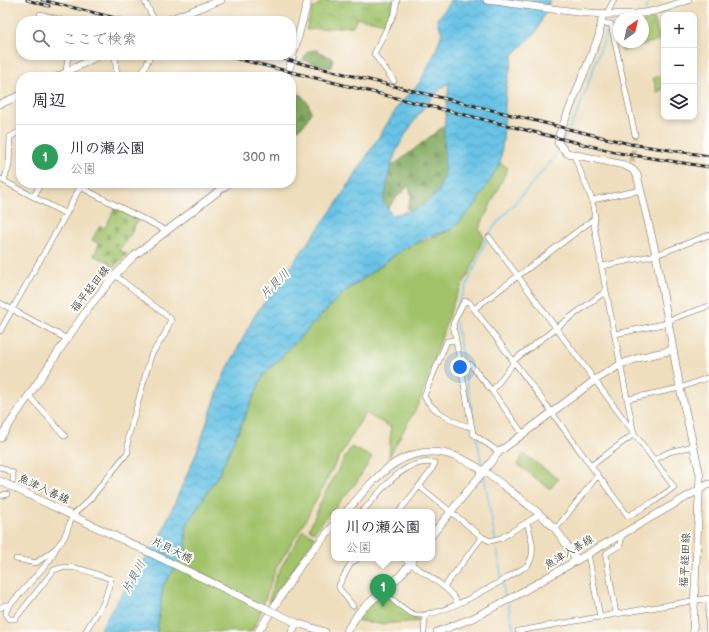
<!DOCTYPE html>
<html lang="ja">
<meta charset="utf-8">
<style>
body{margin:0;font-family:"Balsamiq Sans","Klee One",sans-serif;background:#f7f7f7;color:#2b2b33}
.controls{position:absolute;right:12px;top:12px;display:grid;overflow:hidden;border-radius:8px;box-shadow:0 2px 6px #0003}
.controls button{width:36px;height:36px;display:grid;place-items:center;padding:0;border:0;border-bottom:1px solid #e1e1e2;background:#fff;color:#2b2b33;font:20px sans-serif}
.compass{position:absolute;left:613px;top:12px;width:36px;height:36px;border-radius:50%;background:#fff;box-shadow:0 2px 6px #0003;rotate:34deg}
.you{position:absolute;left:460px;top:367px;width:14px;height:14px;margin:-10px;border:3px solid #fff;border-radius:50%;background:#1a73e8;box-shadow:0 0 0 6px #1a73e833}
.badge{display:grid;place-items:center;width:26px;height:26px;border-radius:50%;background:#b5179e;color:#fff;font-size:13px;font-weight:700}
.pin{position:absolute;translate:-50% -33px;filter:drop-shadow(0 1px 2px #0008)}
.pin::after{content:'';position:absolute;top:21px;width:14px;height:12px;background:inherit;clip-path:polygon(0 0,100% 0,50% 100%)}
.popup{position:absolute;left:331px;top:509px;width:104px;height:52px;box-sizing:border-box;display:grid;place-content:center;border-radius:8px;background:#fff;filter:drop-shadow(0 1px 3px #0005);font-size:13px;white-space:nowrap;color:#7c7c81}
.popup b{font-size:15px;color:#2b2b33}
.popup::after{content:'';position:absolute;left:50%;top:100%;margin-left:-8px;border:8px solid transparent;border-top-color:#fff}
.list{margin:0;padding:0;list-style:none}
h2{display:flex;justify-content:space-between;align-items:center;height:52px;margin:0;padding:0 16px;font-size:17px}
h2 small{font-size:13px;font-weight:400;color:#7c7c81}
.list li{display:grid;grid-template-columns:26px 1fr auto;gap:12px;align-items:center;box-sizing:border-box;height:64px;padding:0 16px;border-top:1px solid #e1e1e2}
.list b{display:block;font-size:15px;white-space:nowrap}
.list p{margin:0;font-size:13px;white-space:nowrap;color:#7c7c81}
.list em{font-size:13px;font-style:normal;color:#7c7c81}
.icon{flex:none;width:22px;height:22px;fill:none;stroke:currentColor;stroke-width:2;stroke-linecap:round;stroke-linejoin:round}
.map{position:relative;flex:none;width:709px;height:632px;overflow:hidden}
.search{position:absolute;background:#fff;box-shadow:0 2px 6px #0003;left:16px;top:16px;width:280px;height:44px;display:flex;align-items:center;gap:10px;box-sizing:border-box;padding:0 14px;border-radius:16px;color:#7c7c81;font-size:15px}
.panel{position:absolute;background:#fff;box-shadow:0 2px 6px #0003;left:16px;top:72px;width:280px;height:116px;border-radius:16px}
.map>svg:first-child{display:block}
</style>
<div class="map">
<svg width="709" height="632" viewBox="0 0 709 632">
<defs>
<pattern id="forest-firs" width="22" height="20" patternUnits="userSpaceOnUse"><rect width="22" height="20" fill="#81a95f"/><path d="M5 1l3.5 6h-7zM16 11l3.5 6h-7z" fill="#6a8a4f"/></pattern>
<pattern id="cemetery-stones" width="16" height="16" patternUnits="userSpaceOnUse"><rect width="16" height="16" fill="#a2c36b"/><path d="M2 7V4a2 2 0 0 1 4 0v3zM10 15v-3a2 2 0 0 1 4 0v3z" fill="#849f58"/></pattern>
<pattern id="park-tufts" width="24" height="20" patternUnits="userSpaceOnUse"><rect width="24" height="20" fill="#a2c36b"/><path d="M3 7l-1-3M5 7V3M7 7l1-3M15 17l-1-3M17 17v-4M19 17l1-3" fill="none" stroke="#849f58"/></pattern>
<pattern id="water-waves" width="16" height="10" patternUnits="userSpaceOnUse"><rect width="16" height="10" fill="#68c3e6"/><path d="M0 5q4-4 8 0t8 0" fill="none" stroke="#569fbb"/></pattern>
</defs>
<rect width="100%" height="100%" fill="#fdfcf7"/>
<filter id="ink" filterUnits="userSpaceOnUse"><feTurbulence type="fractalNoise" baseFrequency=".025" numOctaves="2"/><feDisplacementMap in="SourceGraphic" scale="8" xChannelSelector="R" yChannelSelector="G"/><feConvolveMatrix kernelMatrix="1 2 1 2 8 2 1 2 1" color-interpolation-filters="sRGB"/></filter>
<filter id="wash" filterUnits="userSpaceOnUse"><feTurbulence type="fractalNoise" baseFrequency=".012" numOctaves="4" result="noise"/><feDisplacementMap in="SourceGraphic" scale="16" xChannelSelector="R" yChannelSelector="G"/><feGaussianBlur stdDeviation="0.9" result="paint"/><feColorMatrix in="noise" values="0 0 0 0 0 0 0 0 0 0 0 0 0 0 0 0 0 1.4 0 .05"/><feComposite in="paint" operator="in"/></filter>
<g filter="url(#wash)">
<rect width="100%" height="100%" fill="#efdebd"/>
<!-- grass -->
<path fill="#a2c36b" stroke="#66774b" d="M500,163L508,168L479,229L484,237L470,272L455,298L419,403L389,457L391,427L365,413L329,475L303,525L276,568L257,622L251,632H157L163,586L186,552V526L219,474L263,376L340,296L402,250L453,229L476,204Z
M351,447L372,457L356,483L314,532L309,529L325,493Z
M524,454L558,479L550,489L517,464Z
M303,530L315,537L269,603L268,602L277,574Z"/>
<!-- forest -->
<path fill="url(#forest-firs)" stroke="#566a45" d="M316,50L333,59L331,68L303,60L308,51Z
M300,94L308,103L311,112L304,125L294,131L296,138L291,149V95Z
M449,122L446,201L413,217L407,207L411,196L409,186L396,198L383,215L370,192L386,171Z"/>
<!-- cemetery -->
<path fill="url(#cemetery-stones)" stroke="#66774b" d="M115,208L138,219L131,234L119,250L127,254L113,268L108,261L94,256L99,244L92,240L100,226L105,228Z"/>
<!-- park -->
<path fill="url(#park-tufts)" stroke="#66774b" d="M394,0L390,18L387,23L357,18L353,26L306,30L312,9L323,1Z
M654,19L660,40L622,51L620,42H643V22Z
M664,75V89L657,92L653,78Z
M383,592L421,621L381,624L353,620Z"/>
<!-- water -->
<path fill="url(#water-waves)" stroke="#4a7788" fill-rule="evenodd" d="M450,0H550L537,31L513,55L506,88L503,140L500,163L476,204L453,229L428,237L402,250L342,294L263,376L219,474L186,526V552L163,586L157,632H99L107,617L161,534L196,454L223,377L255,315L337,203L399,105L420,82L434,55L442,33L437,19L446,9ZM449,83L444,131L445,174L437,194L417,209L392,215L383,202C387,189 388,174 393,160C399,140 431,93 449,83Z"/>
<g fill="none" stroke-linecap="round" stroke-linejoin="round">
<!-- stream -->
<path stroke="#68c3e6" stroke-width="1.5" d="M645,11L650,0
M562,144L579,109L607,31L619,24
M455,314C456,302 463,296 467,285C476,266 482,246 493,228L549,164L560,149
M456,322L476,434
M477,438L482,467
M484,475L505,597
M508,603L514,632"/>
</g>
</g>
<g filter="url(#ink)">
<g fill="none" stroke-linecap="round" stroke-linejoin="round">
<!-- street-tunnel -->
<path stroke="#c8baa0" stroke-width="5" stroke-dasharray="5 2.5" stroke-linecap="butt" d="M632,162L635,135"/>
<defs>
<path id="street" d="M144,0L155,21
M607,13L614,0
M40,14L64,21
M602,23L611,24L635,135
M115,55L117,77
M66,72L68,55
M140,77L151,55
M394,81L374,54L395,12L397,0
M573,153L592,200L641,190
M0,179L66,214L0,331
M4,180L9,166L10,137L20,131
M34,196L41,183
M66,214L80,187L167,231
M489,237L556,328L606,291L594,225L595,218L592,200
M602,266L656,255L709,235
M0,303L67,339
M474,309L595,218
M615,334L668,323L672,319L709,306
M456,340L447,341L424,396C430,410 458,425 472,427
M460,364H470L492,391
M29,396L65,436
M628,399L680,388L709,377
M499,452L473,434L453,324L462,305L465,301L469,302L474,309C527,378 577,447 628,516L655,501L674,487L556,328L513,361L512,365L492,391L523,434
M654,460L669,452L694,446
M592,465L634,434L606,291
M0,467L13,473V480
M419,486L482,537L490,541L501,538L539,515
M0,496L7,494
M362,512C380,492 404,457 435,463L431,471L399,512
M555,530L598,475
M588,554L600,617
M403,558C415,568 454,589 457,603
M16,559L36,563L55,549
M444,587L482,537
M383,592C392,598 403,610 413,614C436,622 505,579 527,566C537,554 531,537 527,522
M10,605L6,611V615L9,619H15L54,570C72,562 94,574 111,579L104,602L85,632
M353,606L339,588V585L351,563L359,558
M0,608L5,605H10L50,560L56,548L64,538L73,515L91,498L128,452V438L151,355L165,334L171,319L115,275
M616,614L606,556L607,553L620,545L622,534
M518,631L709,598
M424,632L425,617L429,613
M708,632L709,598"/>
<path id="secondary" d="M487,0C535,6 585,16 634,14C653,13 671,6 688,0
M603,13L599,36L559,135L558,143L567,153L624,165L633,170L637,175L656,255L680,388L700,475L693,632
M165,21L221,0
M57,77L100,55
M287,77L308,0
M0,104L21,95
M0,438L88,308L115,275L134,256L229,183
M0,481L263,607
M346,512C361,495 376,475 395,463C440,435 478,466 512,492C527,504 544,516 556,530C563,539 570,550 577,560
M432,535L499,452L595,380L621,364L642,357L673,350
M280,615L297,623L325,632
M258,632L302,563L334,525
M292,632L297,623
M346,632L360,611L401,575L414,558
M437,632L473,618L515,596L709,484"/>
</defs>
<!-- street casing -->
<use href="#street" stroke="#706a5e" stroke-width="6"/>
<!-- secondary casing -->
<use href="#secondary" stroke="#706a5e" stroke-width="8"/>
<!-- street -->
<use href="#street" stroke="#fff" stroke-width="5"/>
<!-- secondary -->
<use href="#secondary" stroke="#fff" stroke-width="7"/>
<defs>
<path id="rail" d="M27,0L49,6
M42,0L128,21
M222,55L619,153L709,167
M267,55L630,144L709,156"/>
</defs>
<!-- rail casing -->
<use href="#rail" stroke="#2b2b2b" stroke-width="3"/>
<!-- rail -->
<use href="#rail" stroke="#fdfcf7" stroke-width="1.5" stroke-dasharray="4.5" stroke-linecap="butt"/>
<defs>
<path id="secondary-bridge" d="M263,607L280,615"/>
</defs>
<!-- secondary-bridge casing -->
<use href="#secondary-bridge" stroke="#706a5e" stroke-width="8" stroke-linecap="butt"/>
<!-- secondary-bridge -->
<use href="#secondary-bridge" stroke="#fff" stroke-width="7"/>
</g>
</g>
<g text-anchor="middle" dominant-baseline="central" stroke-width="4" stroke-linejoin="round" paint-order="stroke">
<!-- street labels -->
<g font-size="11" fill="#2b2b2b" stroke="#fdfcf7">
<text transform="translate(90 289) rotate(-52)">福平経田線</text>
<text transform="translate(44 489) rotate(25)">魚津入善線</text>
<text transform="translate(172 550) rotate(26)">片貝大橋</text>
<text transform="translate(569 552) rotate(-31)">魚津入善線</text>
<text transform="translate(685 560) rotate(-87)">福平経田線</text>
</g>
<!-- water labels -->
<g font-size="12" font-style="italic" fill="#40606c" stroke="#fdfcf7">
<text transform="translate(275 284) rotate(-45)">片貝川</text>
<text transform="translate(134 577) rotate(-61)">片貝川</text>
</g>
</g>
</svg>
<div class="controls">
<button>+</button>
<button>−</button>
<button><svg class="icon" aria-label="layers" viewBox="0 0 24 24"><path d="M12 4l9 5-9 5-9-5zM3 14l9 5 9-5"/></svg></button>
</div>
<svg class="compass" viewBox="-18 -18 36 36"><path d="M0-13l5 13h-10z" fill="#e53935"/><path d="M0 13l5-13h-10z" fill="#7c7c81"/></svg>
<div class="you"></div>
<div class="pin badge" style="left:383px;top:607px;background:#2e9e5b">1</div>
<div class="popup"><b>川の瀬公園</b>公園</div>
<div class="search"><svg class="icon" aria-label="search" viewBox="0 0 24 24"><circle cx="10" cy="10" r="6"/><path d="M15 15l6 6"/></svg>ここで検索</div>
<section class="panel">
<h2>周辺<small></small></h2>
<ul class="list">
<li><span class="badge" style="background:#2e9e5b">1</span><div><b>川の瀬公園</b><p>公園</p></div><em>300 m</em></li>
</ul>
</section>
</div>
